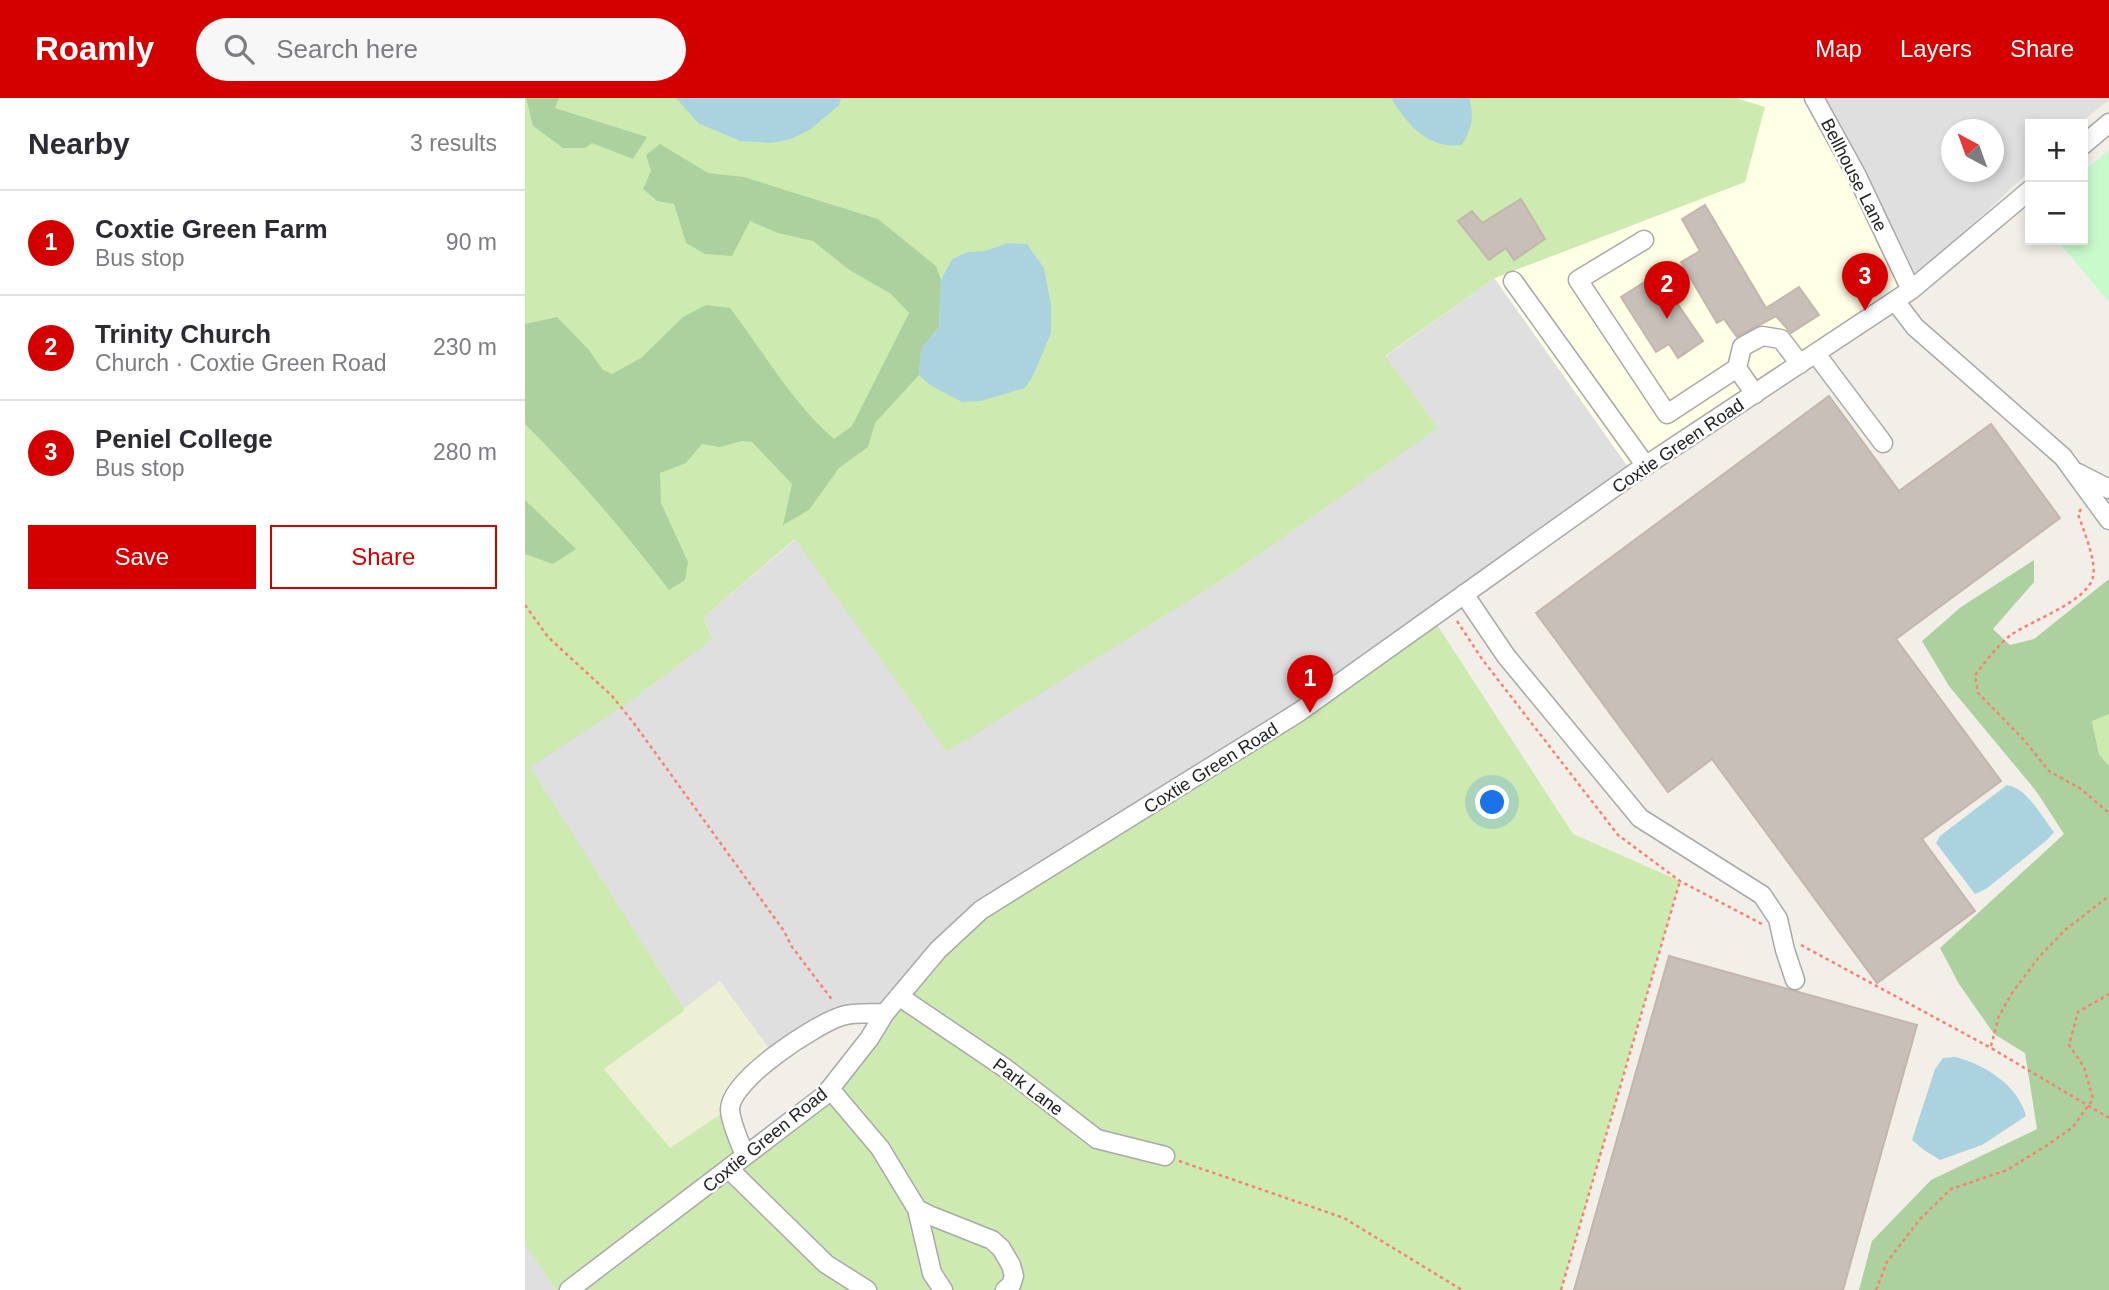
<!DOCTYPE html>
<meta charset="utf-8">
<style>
body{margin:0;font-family:Arial,sans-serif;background:#f7f7f7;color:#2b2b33}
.controls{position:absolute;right:21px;top:21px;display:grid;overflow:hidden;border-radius:0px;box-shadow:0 4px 10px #0003}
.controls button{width:63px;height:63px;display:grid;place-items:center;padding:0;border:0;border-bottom:2px solid #e1e1e2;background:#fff;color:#2b2b33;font:35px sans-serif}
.compass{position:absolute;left:1416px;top:21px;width:63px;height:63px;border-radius:50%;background:#fff;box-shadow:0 4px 10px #0003;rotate:319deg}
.you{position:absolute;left:968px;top:705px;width:24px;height:24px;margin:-18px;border:5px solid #fff;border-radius:50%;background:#1a73e8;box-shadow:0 0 0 10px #1a73e833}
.badge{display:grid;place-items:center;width:46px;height:46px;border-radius:50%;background:#d40000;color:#fff;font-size:23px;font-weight:700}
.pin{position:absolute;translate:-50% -58px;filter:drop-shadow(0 2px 4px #0008)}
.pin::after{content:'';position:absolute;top:37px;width:24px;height:21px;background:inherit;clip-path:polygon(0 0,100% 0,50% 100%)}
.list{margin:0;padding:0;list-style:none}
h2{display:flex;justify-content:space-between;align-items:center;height:91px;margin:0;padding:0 28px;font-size:30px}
h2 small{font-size:23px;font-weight:400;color:#7c7c81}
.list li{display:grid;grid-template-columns:46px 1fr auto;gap:21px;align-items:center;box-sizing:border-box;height:105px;padding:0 28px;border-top:2px solid #e1e1e2}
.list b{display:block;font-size:26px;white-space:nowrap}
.list p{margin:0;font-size:23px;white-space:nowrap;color:#7c7c81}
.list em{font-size:23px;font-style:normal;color:#7c7c81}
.actions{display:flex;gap:14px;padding:21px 28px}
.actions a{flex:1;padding:16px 0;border:2px solid #d40000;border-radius:0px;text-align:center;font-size:24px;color:#d40000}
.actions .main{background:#d40000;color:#fff}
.icon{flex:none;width:38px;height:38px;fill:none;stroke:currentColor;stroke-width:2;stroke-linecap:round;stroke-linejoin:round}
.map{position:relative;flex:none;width:1584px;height:1192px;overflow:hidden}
header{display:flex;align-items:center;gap:42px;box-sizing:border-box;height:98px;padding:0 35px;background:#d40000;color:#fff}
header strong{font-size:33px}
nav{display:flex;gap:38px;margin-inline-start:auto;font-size:24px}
.search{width:490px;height:63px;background:#f7f7f7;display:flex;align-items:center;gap:18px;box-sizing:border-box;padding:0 24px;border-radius:38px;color:#7c7c81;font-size:26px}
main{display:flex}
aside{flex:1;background:#fff}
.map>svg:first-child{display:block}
</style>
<header>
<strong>Roamly</strong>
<div class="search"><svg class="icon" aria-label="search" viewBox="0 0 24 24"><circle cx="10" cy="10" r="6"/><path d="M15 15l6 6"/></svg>Search here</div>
<nav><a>Map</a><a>Layers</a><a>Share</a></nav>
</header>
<main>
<aside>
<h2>Nearby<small>3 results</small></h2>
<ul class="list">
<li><span class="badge">1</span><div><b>Coxtie Green Farm</b><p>Bus stop</p></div><em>90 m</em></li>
<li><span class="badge">2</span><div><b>Trinity Church</b><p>Church · Coxtie Green Road</p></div><em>230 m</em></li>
<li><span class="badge">3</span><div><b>Peniel College</b><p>Bus stop</p></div><em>280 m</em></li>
</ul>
<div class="actions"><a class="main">Save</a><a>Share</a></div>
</aside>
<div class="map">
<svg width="1584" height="1192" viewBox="0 0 1584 1192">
<rect width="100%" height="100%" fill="#f2efe9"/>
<!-- residential -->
<path fill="#e0dfdf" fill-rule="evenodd" d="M1301,0H1584V2L1554,26H1505V73L1392,178ZM1426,32H1468V74H1426Z
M970,180L1106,373L771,609L510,773L437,816L360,906L305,912L245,952L195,884L160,912L4,669L106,603L188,540L178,520L271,441L422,653L708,475L912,330L860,259Z
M0,1147L31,1192H0Z"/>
<!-- education -->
<path fill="#ffffe5" d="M842,0H1284L1323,69L1371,179V189L1106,373Z"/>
<!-- farmland -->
<path fill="#eef0d5" d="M195,883L245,952L202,990L205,1010L145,1051L79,971Z"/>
<!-- grass -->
<path fill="#cdebb0" d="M0,0H1211L1240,9L1220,84L970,180L860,258L913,330L708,475L422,654L270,441L178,520L188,541L106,603L5,669L160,912L79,971L145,1050L205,1010L227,1047L302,984L436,829L907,519L1048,736L1155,783L1036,1192H31L0,1147Z
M1584,616V668L1574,656L1567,622Z"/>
<!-- forest -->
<path fill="#add19e" d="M1,0H34L30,10L122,39L108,61L67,45L60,50H38L8,28Z
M135,46L183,75L219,79L353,121L411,168L416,182L414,229L396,251L394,277L350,325L343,349L314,370L284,412L258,427L267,386L227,344L217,343L195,349L177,346L161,365L135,375L136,405L163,464L160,482L144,492C99,433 52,378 0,326V226L32,219L64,252L78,272L87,276L116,260L158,219L181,207L205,210C238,253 268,306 309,341L327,328L384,215L366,196L323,171L288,143L253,135L225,123L207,158L180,156L161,145L149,106L132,103L118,91L126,73L121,57Z
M0,402L51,451L28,466L0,456Z
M1509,462V484L1468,531L1485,547L1509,541L1584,481V616L1567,623L1574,656L1584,668V1192H1334L1347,1143L1406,1082L1512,1031L1500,955L1469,936L1434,886L1415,850L1539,736L1511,693L1424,588L1397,543L1436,509Z"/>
<!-- park -->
<path fill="#c8facc" d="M1584,52V204L1532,142H1558V74Z"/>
<!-- water -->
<path fill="#aad3df" d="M151,0H316L314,7L286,31L266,41L247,45L215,43L173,25Z
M866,0H944C950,18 946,32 937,47C902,51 883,27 866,0Z
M483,145L502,146L519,170L526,207V235L508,278L500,290L456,303L437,304L405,287L394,277L396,251L414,229L416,182L427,161L443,154L460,153Z
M1482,687C1502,690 1517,719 1529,734L1522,742L1461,791L1450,796L1411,745L1415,738Z
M1431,959C1460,967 1493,987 1501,1018L1457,1047L1415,1062L1399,1052L1387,1042L1410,971L1418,960Z"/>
<!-- building -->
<path fill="#c7bfb8" stroke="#c4b6ab" stroke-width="2" d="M996,101L1020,141L989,162L981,150L964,162L933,123L947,113L957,125Z
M1180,107L1241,210L1274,189L1294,217L1266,235L1251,218L1212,239L1199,221L1192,225L1156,164L1175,153L1157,121Z
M1132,176L1178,243L1153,260L1144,246L1131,254L1096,199Z
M1304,298L1374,393L1466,326L1535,420L1371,541L1476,683L1397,741L1450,813L1352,885L1187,661L1143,694L1011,515Z
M1144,858L1392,927L1318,1192H1049Z"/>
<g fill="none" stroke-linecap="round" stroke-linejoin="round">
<defs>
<path id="minor" d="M1289,0L1331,76L1386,192
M1558,47L1584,25
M1119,142L1053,182L1142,316L1212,270L1230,296
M988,183L1121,368
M1370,203L1390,229L1538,359L1584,422
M1291,256L1358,345
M1212,270L1217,249L1237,238L1256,241L1275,266
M1553,375L1584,391
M939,496L981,558L1115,720L1237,797L1253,821L1260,852L1270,882
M375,899L480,970L572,1041L640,1058
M305,991L355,1050L392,1111L404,1117L467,1142L476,1150L486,1167L489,1178L486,1187L480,1192
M220,1058C215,1044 206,1026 205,1012C204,982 291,926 317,918C330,914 347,916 360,915
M205,1072L301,1166L342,1192
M392,1111L407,1175L418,1192
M44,1192L300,997L344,941L360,915L413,852L456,812L774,614L1108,376L1386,192L1505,92"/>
</defs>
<!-- minor casing -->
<use href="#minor" stroke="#a9a9a9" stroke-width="21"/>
<!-- path -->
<path stroke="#fa8072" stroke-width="2.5" stroke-dasharray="3.5 3.5" stroke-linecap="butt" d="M1556,411L1553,416C1558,431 1572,464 1568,479C1562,504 1507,522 1486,537C1472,548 1461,563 1450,577L1453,595L1500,643L1524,673L1556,691L1584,715
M0,507L23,539L87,598L108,624L259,833L267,849L308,903
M932,523L957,561L1093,737L1155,783L1237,826
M1276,847L1466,950L1584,1020
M1466,948L1474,918L1487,895L1514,859L1540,832L1584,798
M654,1063L819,1120L937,1192
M1036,1192L1155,783
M1351,1192L1362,1164L1395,1121L1426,1091L1482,1072L1521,1048L1548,1029L1568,1001L1559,969L1544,947L1553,914L1584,896"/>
<!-- minor -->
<use href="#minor" stroke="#fff" stroke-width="18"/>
</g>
<g text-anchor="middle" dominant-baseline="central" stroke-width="5" stroke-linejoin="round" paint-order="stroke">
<!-- street labels -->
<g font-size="18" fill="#222" stroke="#fff">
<text transform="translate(1329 77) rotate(63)">Bellhouse Lane</text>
<text transform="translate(1153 348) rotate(-34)">Coxtie Green Road</text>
<text transform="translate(686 670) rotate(-32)">Coxtie Green Road</text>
<text transform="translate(503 989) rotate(37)">Park Lane</text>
<text transform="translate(240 1042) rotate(-39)">Coxtie Green Road</text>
</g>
</g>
</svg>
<div class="controls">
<button>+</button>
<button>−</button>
</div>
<svg class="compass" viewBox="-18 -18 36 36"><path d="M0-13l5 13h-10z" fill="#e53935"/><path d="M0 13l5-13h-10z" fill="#7c7c81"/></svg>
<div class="you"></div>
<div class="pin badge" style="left:785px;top:615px">1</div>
<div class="pin badge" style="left:1142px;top:221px">2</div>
<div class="pin badge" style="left:1340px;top:213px">3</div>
</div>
</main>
